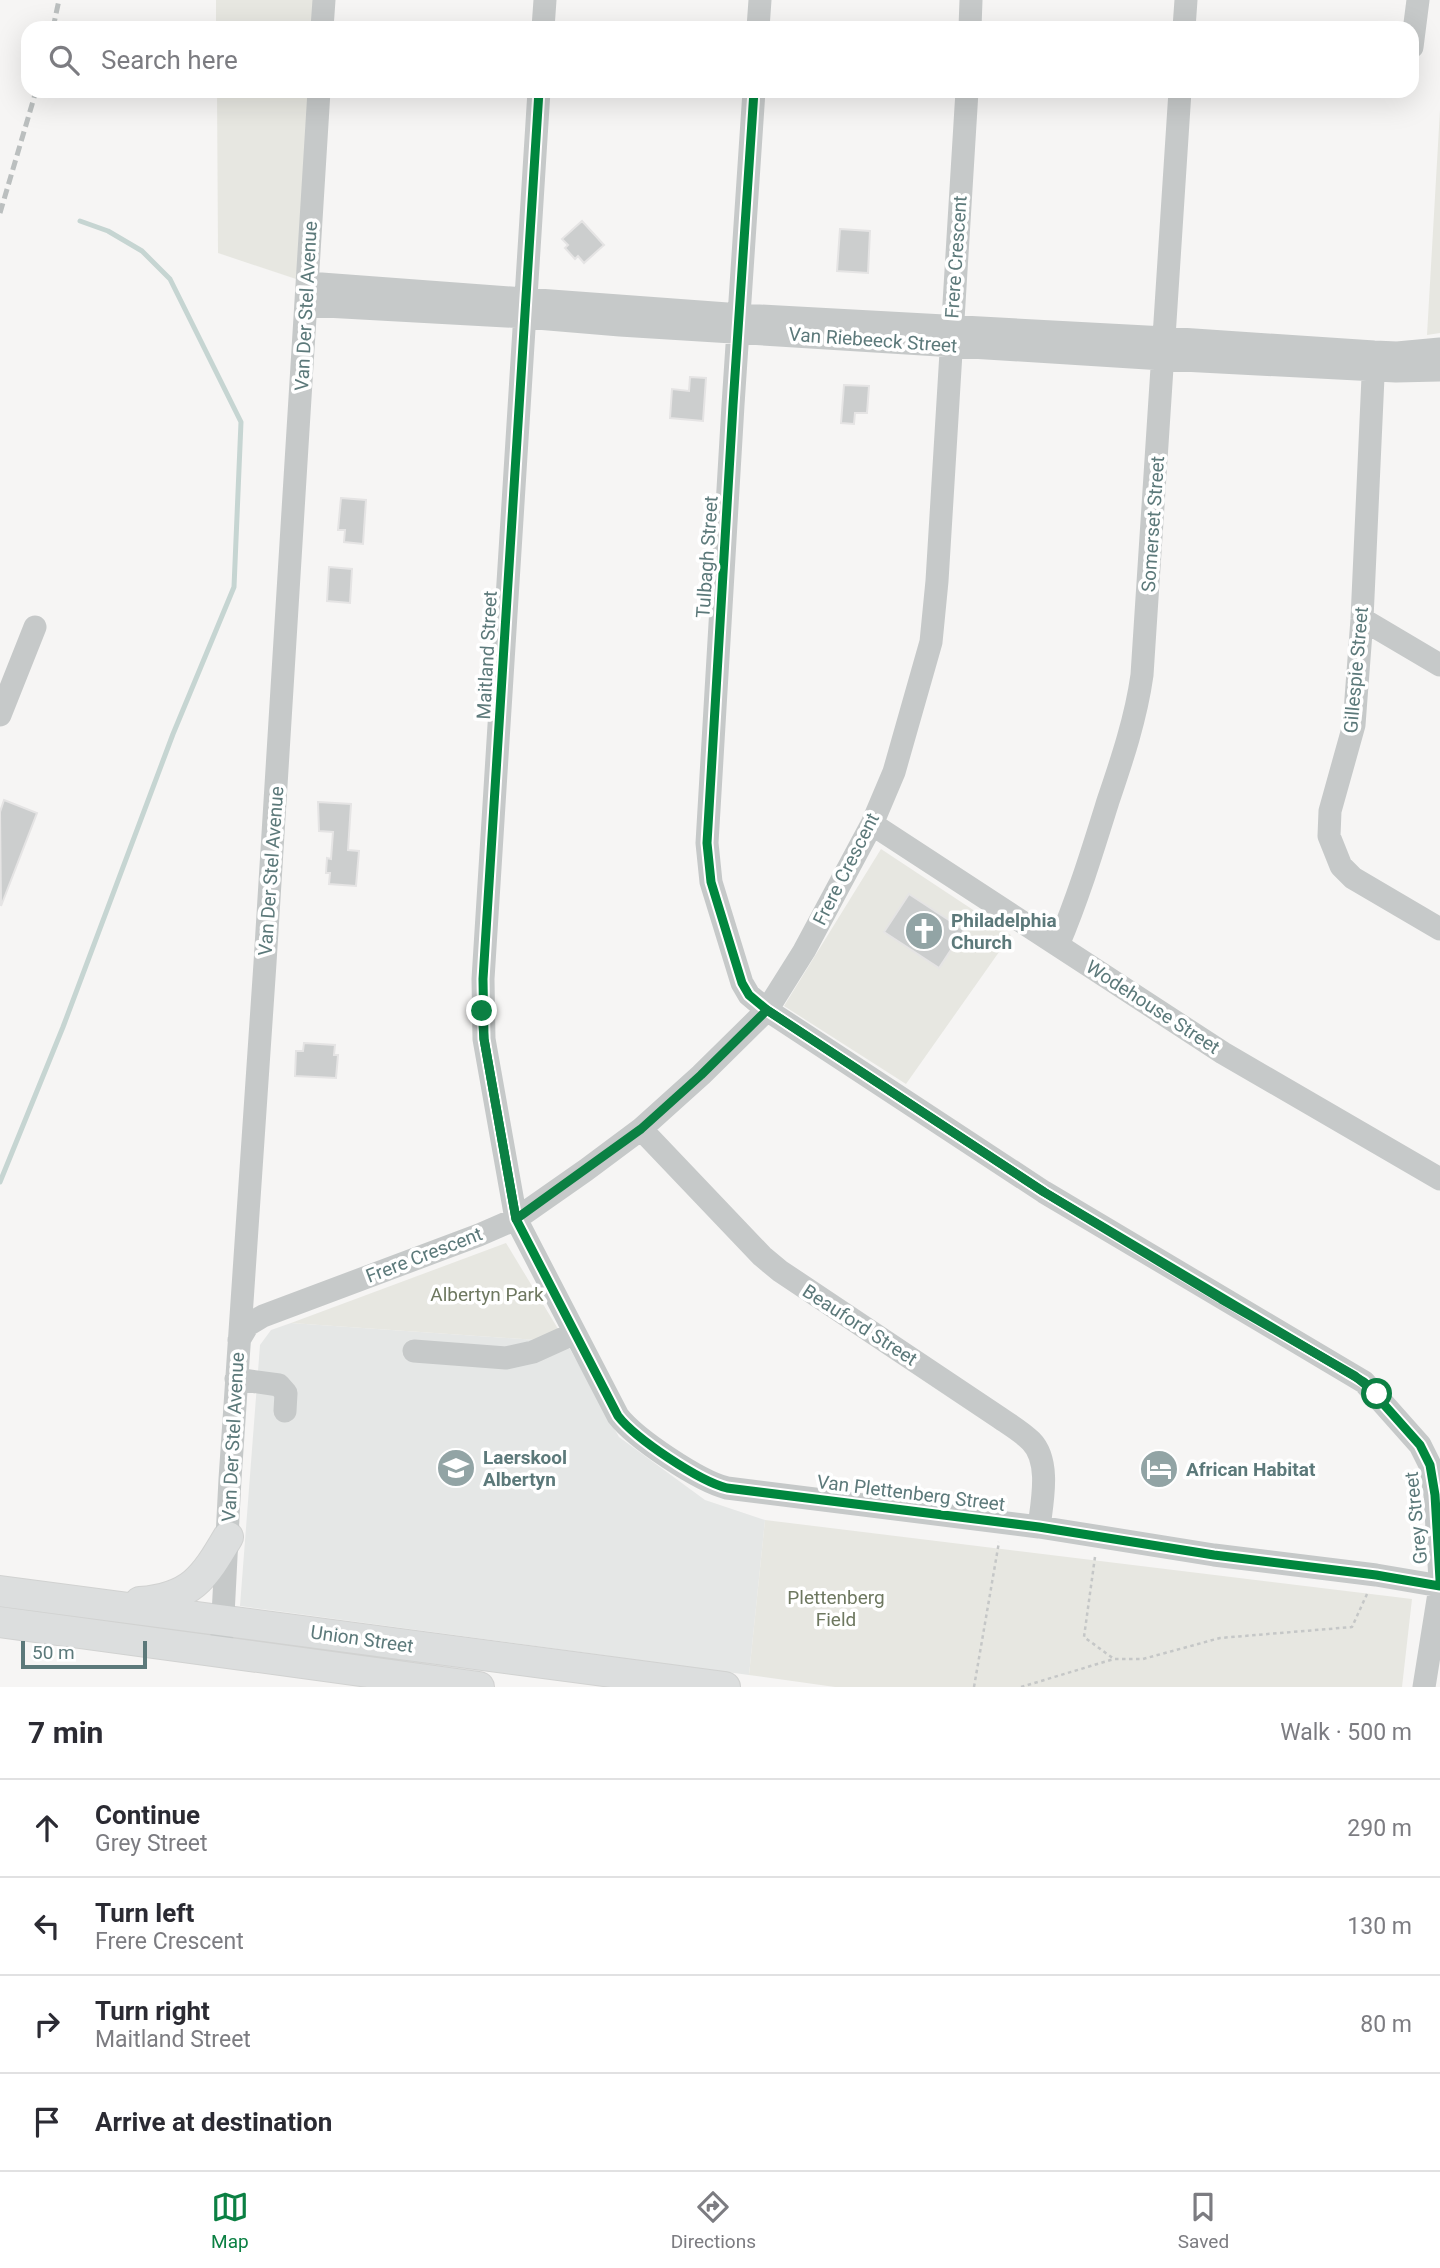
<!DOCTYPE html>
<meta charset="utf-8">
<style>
body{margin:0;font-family:Roboto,sans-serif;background:#f7f7f7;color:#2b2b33}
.scale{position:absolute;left:21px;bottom:18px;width:126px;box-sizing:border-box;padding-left:7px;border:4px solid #5c797a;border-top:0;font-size:19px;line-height:24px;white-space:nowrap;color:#5c797a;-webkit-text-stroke:5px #fff;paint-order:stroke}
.stop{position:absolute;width:21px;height:21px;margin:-16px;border:5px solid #0b8043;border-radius:50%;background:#fff}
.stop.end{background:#0b8043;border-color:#fff;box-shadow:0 2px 7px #0008}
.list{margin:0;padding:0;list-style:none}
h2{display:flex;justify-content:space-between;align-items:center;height:91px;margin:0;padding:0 28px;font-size:30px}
h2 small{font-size:23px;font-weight:400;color:#7c7c81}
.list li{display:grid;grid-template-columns:46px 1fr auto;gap:21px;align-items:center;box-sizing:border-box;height:98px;padding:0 28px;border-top:2px solid #e1e1e2}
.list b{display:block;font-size:26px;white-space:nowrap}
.list p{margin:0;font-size:23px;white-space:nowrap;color:#7c7c81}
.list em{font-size:23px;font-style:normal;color:#7c7c81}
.icon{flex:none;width:38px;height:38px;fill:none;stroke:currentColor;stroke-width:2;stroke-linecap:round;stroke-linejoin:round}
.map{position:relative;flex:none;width:1440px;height:1687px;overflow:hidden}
.search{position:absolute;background:#fff;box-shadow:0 7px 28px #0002;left:21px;right:21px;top:21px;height:77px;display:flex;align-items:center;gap:18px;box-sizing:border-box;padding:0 24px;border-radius:21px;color:#7c7c81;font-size:26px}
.sheet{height:483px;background:#fff}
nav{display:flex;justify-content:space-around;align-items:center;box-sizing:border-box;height:98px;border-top:2px solid #e1e1e2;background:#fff;font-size:19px;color:#7c7c81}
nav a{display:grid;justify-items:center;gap:4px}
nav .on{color:#0b8043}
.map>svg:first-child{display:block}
</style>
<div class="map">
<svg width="1440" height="1687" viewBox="0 0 1440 1687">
<rect width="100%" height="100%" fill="#f6f5f4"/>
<!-- built -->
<path fill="#e5e7e6" d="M291,1323L566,1342L619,1437L705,1500L765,1520L749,1675L240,1606L260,1345L271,1330Z"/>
<!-- green -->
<path fill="#e7e7e1" d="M216,0H324L322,28H216Z
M217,91H319L308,283L218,253Z
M1440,110V333L1427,335Z
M881,849L1011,935L906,1084L784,1006Z
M506,1243L566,1342L291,1323Z
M765,1520L1412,1599L1402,1687H835L749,1675Z"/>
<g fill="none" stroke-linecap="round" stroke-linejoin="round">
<!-- stream -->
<path stroke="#c6d5d2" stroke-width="5" d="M0,1182L63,1027L173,734L234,587L241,422L170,279L142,251L108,231L80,221"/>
</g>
<!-- building -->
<path fill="#cccece" stroke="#e5e4e4" stroke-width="2" d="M582,221L604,245L584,263L578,256L575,259L565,248L568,245L562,239Z
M840,229L870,231L868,273L837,271Z
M690,377L706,378L703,421L670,418L672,389L689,391Z
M844,385L869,386L867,413H855L854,424L841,423Z
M341,498L366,500L363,544L344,542L345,530H338Z
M329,567L352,569L350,603L327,601Z
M4,800L37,813L1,906L0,812Z
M318,802L351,804L348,850L359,851L356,886L329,884L330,873H326L327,858L331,859L333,832L319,831Z
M909,894L964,930L939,968L884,932Z
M304,1043L335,1045L334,1055H338L336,1078L295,1076L296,1051H303Z"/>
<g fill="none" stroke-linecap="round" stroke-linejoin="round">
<defs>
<path id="major" d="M0,1591L725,1687
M140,1602C191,1598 204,1578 228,1537
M0,1622L479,1687"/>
</defs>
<!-- major casing -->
<use href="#major" stroke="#d1d2d1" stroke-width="32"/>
<!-- path -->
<path stroke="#c5c7c7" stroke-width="2.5" stroke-dasharray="3.5 3.5" stroke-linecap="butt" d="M1095,1557L1084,1637L1114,1659H1143L1220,1638L1352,1627L1367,1594
M974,1687L999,1542
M1021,1687L1114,1659"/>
<!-- minor -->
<path stroke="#c6c9c9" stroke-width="23" d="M322,28L324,0
M543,28L545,0
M758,28L760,0
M970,28L971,0
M1184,28L1186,0
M1412,47L1418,0
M539,91L483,979L484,1039L516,1219L618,1416C636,1439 699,1481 727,1488L1039,1527L1214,1555L1376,1575L1440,1586
M754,91L733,405L707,843L711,882L742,983L749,995L767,1010L1044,1192L1364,1382L1420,1445L1430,1465L1435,1495L1440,1580
M308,283L741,315L1165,338L1374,352L1397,353L1440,349
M307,305L525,317L620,325L1163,359L1396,371L1440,370
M1374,355L1362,619L1354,725L1330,811L1329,836L1341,866L1353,878L1440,929
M1362,619L1440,665
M0,715L35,627
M872,824L1223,1053L1440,1179
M1058,945C1078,898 1093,849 1108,801C1122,760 1136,718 1142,675L1180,91
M641,1129L762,1256L780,1271L1000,1418C1010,1425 1022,1432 1031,1441C1051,1461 1042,1502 1039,1527
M239,1340L248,1325L263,1316L479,1235L516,1219L586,1170L641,1129L701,1075L767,1010L804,951L872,824L894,772L931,642L937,581L967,91
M414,1351L506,1358L533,1352L575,1333
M236,1379L279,1385L286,1393L285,1411
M222,1635L230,1479L265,963L319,91
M1424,1687L1440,1587"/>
<!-- major -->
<use href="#major" stroke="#dcdede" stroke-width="30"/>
<!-- rail -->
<path stroke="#bbbfbf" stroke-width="5" stroke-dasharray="10 5" stroke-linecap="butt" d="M53,28L59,0
M0,213L36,91"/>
<defs>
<path id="cycleway" d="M539,91L483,979L484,1039L516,1219L618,1416C636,1439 699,1481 727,1488L1039,1527L1214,1555L1376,1575L1440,1586
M754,91L733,405L707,843L711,882L742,983L749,995L767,1010L1044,1192L1364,1382L1420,1445L1430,1465L1435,1495L1440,1580"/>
</defs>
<!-- cycleway casing -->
<use href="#cycleway" stroke="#fff" stroke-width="13"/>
<!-- cycleway -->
<use href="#cycleway" stroke="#00873e" stroke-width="9"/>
</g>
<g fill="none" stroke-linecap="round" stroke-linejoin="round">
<!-- route -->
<path stroke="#0b8043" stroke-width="9" d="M482,1011L484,1039L516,1219L641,1129L701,1075L767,1010L1044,1192L1221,1299L1355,1376L1377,1394"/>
</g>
<!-- icons -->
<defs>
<symbol id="church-disc" viewBox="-11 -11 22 22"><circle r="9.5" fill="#92a4a5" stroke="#fff"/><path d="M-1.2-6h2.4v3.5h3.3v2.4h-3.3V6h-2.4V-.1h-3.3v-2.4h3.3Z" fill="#fff"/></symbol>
<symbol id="school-disc" viewBox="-11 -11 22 22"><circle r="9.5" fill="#92a4a5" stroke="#fff"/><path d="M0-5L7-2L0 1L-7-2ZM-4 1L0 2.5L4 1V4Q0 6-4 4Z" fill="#fff"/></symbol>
<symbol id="hotel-disc" viewBox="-11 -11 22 22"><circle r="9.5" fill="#92a4a5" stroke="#fff"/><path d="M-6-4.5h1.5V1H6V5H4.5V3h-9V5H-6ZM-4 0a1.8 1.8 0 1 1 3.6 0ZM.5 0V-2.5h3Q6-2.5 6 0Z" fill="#fff"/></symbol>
</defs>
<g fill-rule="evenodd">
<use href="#church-disc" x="902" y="909" width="44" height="44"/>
<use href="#school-disc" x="434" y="1446" width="44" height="44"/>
<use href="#hotel-disc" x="1137" y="1447" width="44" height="44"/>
</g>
<g text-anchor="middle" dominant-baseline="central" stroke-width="7" stroke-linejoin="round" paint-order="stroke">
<!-- street labels -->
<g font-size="19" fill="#5c797a" stroke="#fff">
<text transform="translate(956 257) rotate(-86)">Frere Crescent</text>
<text transform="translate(306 306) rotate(-87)">Van Der Stel Avenue</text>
<text transform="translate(873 340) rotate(4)">Van Riebeeck Street</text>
<text transform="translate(1153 524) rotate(-86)">Somerset Street</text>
<text transform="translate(707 557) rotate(-86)">Tulbagh Street</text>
<text transform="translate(487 655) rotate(-87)">Maitland Street</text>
<text transform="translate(1356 670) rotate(-85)">Gillespie Street</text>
<text transform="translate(846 869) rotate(-63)">Frere Crescent</text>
<text transform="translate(271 871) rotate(-86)">Van Der Stel Avenue</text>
<text transform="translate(1153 1007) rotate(33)">Wodehouse Street</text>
<text transform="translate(424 1255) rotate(-21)">Frere Crescent</text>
<text transform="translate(860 1325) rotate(33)">Beauford Street</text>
<text transform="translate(233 1437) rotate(-87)">Van Der Stel Avenue</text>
<text transform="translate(911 1493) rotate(7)">Van Plettenberg Street</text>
<text transform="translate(1416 1518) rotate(-96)">Grey Street</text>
<text transform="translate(362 1639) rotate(8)">Union Street</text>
</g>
<!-- poi labels -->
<g font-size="19" font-weight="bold" fill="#5c797a" stroke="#fff" text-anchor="start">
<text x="951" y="920">Philadelphia<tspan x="951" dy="22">Church</tspan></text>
<text x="483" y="1457">Laerskool<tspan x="483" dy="22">Albertyn</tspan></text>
<text x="1186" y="1469">African Habitat</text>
</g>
<!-- park labels -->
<g font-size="19" fill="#6e7860" stroke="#fff">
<text x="487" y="1294">Albertyn Park</text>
<text x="836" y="1597">Plettenberg<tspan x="836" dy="22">Field</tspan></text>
</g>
</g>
</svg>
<div class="scale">50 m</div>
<div class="stop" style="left:1377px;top:1394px"></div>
<div class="stop end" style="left:482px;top:1011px"></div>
<div class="search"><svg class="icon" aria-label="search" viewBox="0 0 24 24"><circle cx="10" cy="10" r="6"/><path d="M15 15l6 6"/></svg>Search here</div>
</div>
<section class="sheet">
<h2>7 min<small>Walk · 500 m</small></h2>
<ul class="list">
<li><svg class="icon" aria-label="ahead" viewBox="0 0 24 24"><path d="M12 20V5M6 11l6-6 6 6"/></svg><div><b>Continue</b><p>Grey Street</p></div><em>290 m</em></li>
<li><svg class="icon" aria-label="left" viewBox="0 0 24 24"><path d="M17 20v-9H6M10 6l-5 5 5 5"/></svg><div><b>Turn left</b><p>Frere Crescent</p></div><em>130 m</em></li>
<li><svg class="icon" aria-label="right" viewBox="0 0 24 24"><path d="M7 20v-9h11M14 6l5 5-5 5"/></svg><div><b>Turn right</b><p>Maitland Street</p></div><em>80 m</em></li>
<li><svg class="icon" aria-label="arrive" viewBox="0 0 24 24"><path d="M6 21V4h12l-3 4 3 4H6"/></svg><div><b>Arrive at destination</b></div></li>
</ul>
</section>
<nav>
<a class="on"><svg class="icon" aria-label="map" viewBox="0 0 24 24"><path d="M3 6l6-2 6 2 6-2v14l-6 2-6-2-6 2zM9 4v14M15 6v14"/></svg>Map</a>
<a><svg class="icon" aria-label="directions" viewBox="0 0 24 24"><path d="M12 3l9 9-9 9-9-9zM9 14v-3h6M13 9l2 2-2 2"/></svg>Directions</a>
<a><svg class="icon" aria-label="saved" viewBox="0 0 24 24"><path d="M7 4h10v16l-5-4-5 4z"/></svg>Saved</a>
</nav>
